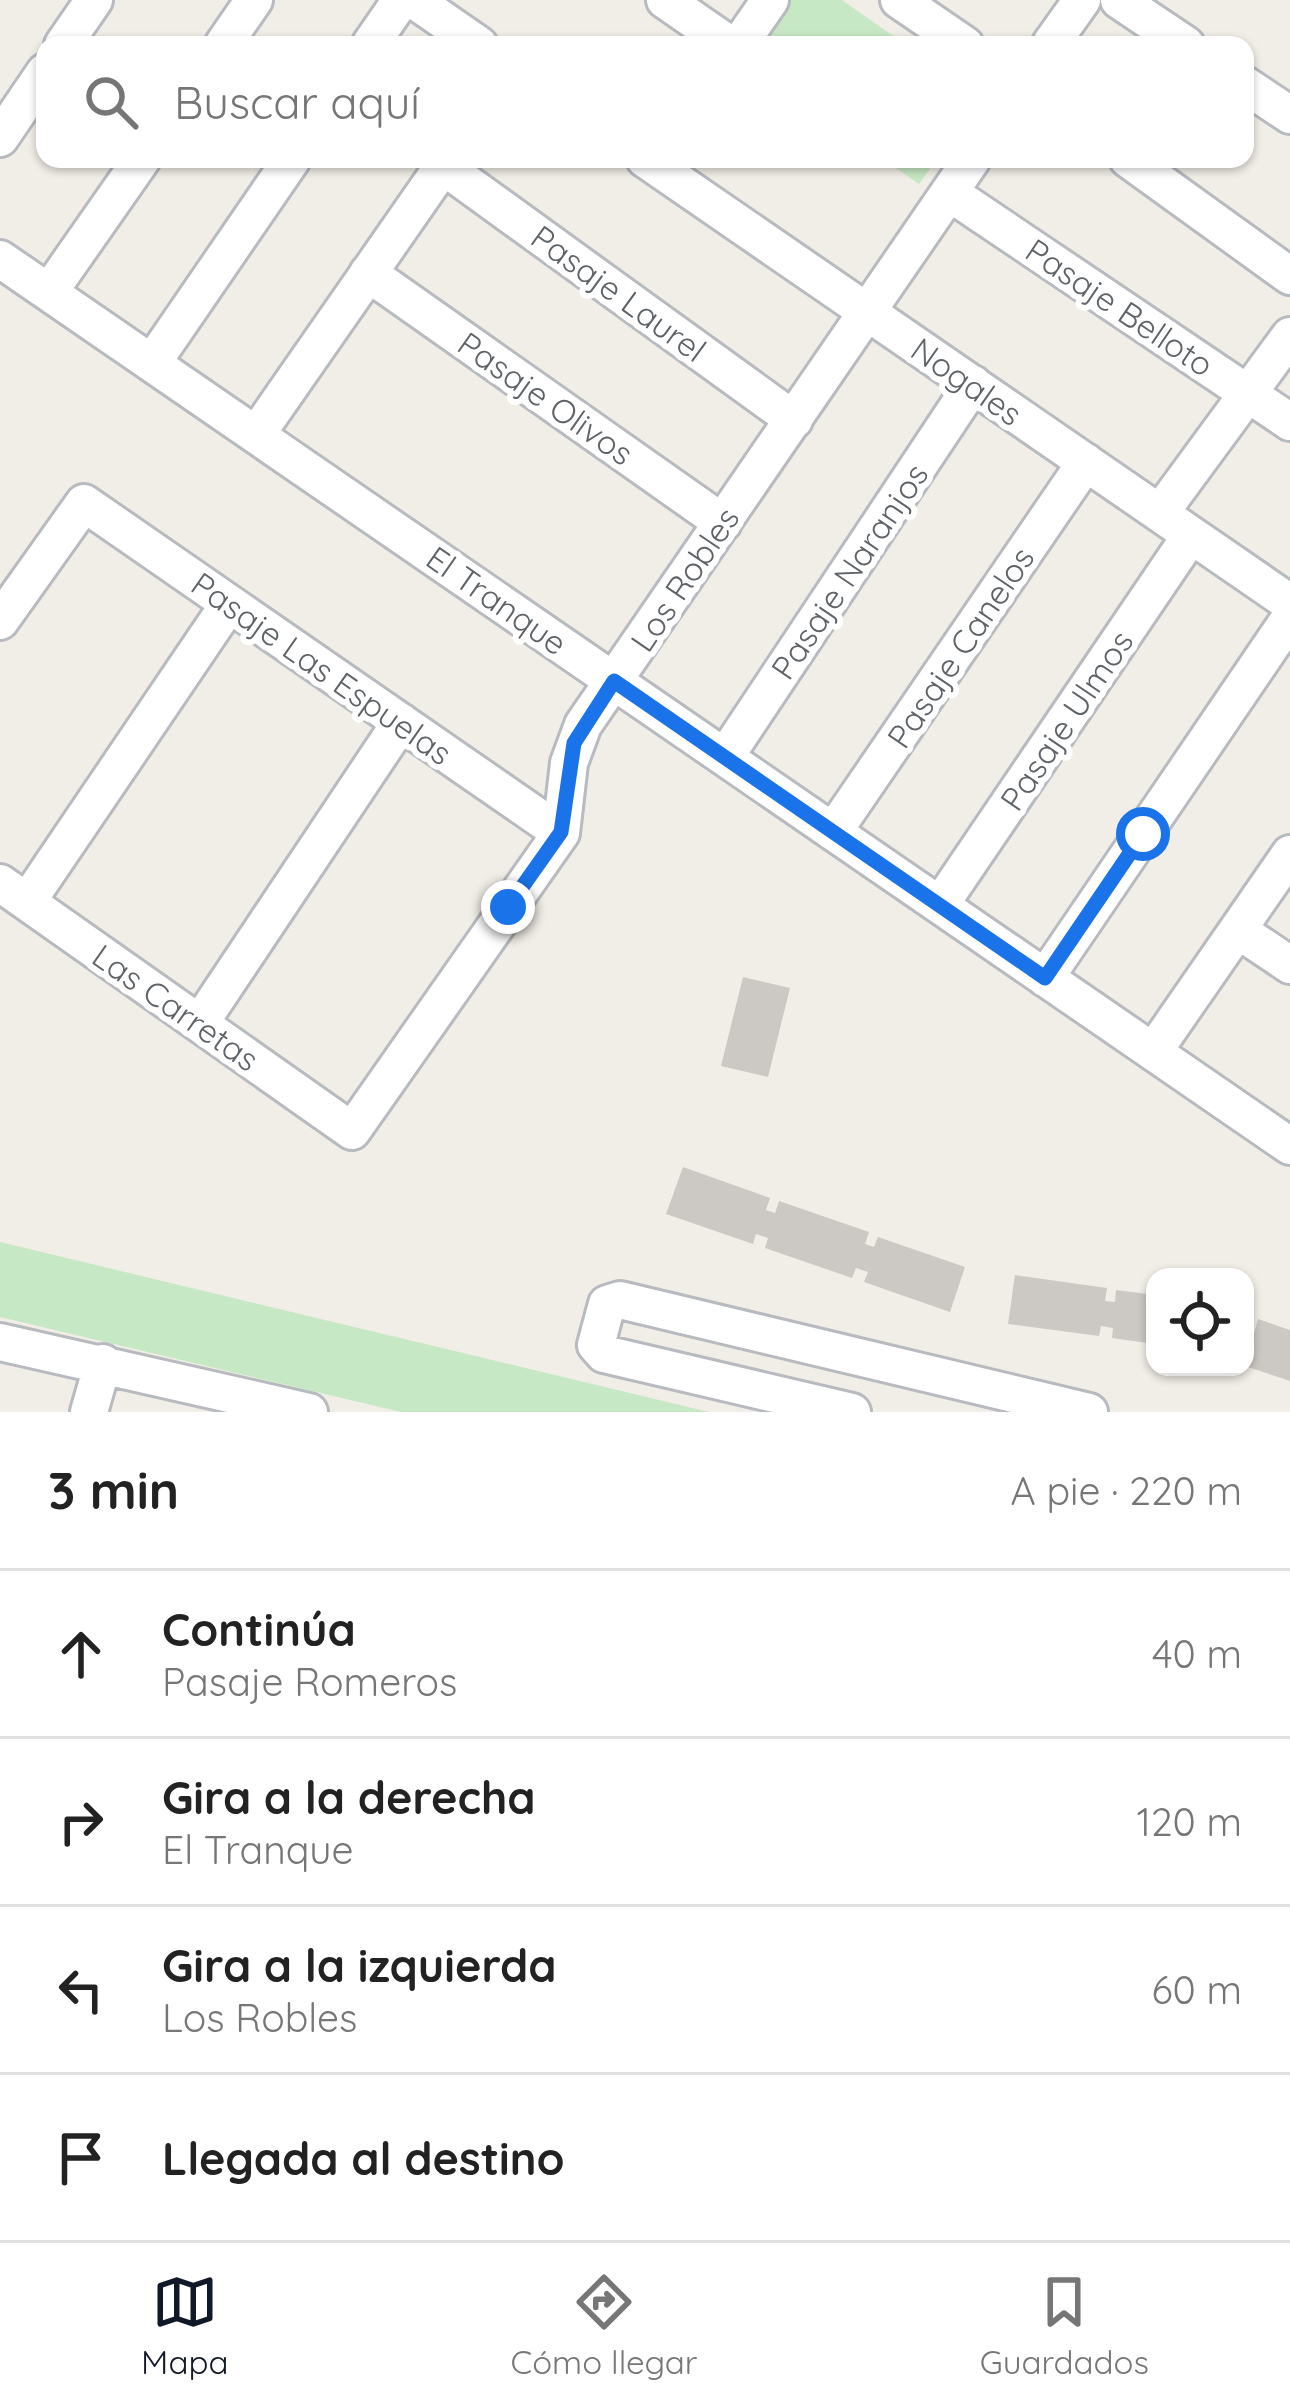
<!DOCTYPE html>
<html lang="es">
<meta charset="utf-8">
<style>
body{margin:0;font-family:Quicksand,sans-serif;background:#f2f2f2;color:#222}
.controls{position:absolute;right:36px;bottom:36px;display:grid;overflow:hidden;border-radius:24px;box-shadow:0 3px 9px #0004}
.controls button{width:108px;height:108px;display:grid;place-items:center;padding:0;border:0;border-bottom:3px solid #e0e0e0;background:#fff;color:#222;font:60px sans-serif}
.stop{position:absolute;width:36px;height:36px;margin:-27px;border:9px solid #1a73e8;border-radius:50%;background:#fff}
.stop.end{background:#1a73e8;border-color:#fff;box-shadow:0 3px 12px #0008}
.list{margin:0;padding:0;list-style:none}
h2{display:flex;justify-content:space-between;align-items:center;height:156px;margin:0;padding:0 48px;font-size:51px}
h2 small{font-size:39px;font-weight:400;color:#767676}
.list li{display:grid;grid-template-columns:78px 1fr auto;gap:36px;align-items:center;box-sizing:border-box;height:168px;padding:0 48px;border-top:3px solid #e0e0e0}
.list b{display:block;font-size:45px;white-space:nowrap}
.list p{margin:0;font-size:39px;white-space:nowrap;color:#767676}
.list em{font-size:39px;font-style:normal;color:#767676}
.icon{flex:none;width:66px;height:66px;fill:none;stroke:currentColor;stroke-width:2;stroke-linecap:round;stroke-linejoin:round}
.map{position:relative;flex:none;width:1290px;height:1412px;overflow:hidden}
.search{position:absolute;background:#fff;box-shadow:0 3px 9px #0004;left:36px;right:36px;top:36px;height:132px;display:flex;align-items:center;gap:30px;box-sizing:border-box;padding:0 42px;border-radius:24px;color:#767676;font-size:45px}
.sheet{height:828px;background:#fff}
nav{display:flex;justify-content:space-around;align-items:center;box-sizing:border-box;height:168px;border-top:3px solid #e0e0e0;background:#fff;font-size:33px;color:#767676}
nav a{display:grid;justify-items:center;gap:6px}
nav .on{color:#111827}
.map>svg:first-child{display:block}
</style>
<div class="map">
<svg width="1290" height="1412" viewBox="0 0 1290 1412">
<rect width="100%" height="100%" fill="#f1eee7"/>
<!-- green -->
<path fill="#c7e8c4" d="M786,0H842L906,45H753Z
M883,159H937L919,184Z
M0,1242L709,1412H401L0,1317Z"/>
<!-- building -->
<path fill="#ccc9c4" d="M743,977L790,988L768,1077L721,1066Z
M683,1167L770,1198L766,1210L775,1213L779,1201L869,1232L865,1244L874,1247L878,1237L965,1267L950,1312L864,1282L868,1272L856,1268L852,1278L765,1248L768,1238L756,1234L753,1244L666,1214Z
M1015,1275L1107,1288L1105,1301L1115,1302L1116,1290L1155,1295V1344L1112,1338L1113,1328L1101,1326L1099,1336L1008,1324Z
M1258,1319L1290,1330V1381L1245,1366Z"/>
<g fill="none" stroke-linecap="round" stroke-linejoin="round">
<defs>
<path id="minor" d="M414,0L479,45
M665,0L730,45
M899,0L965,45
M1119,0L1186,45
M63,45L94,0
M223,45L254,0
M370,45L401,0
M739,45L770,0
M1050,45L1082,0
M1245,85L1290,115
M0,138L45,72
M645,159L1290,603
M1128,159L1290,276
M443,166L794,420
M950,193L1290,422
M0,259L1290,1146
M368,273L723,523
M49,292L142,159
M152,363L292,159
M256,435L448,159
M1160,513L1290,336
M0,621L84,503L561,833
M725,757L973,384
M833,832L1086,462
M0,883L352,1131L561,833L569,763L583,725L972,159
M27,902L229,604
M940,905L1191,535
M1238,930L1290,965
M1045,978L1290,618
M200,1023L401,722
M1153,1052L1290,854
M0,1342L309,1412
M89,1412L103,1363
M852,1412L604,1354L596,1345L607,1304L620,1300L1089,1412"/>
</defs>
<!-- minor casing -->
<use href="#minor" stroke="#b7babe" stroke-width="42"/>
<!-- minor -->
<use href="#minor" stroke="#fff" stroke-width="36"/>
</g>
<g fill="none" stroke-linecap="round" stroke-linejoin="round">
<!-- route -->
<path stroke="#1a73e8" stroke-width="15" d="M508,907L561,832L574,743L614,681L1045,978L1143,834"/>
</g>
<g text-anchor="middle" dominant-baseline="central" stroke-width="12" stroke-linejoin="round" paint-order="stroke">
<!-- street labels -->
<g font-size="33" fill="#5e6368" stroke="#fff">
<text transform="translate(619 293) rotate(36)">Pasaje Laurel</text>
<text transform="translate(1120 307) rotate(34)">Pasaje Belloto</text>
<text transform="translate(967 381) rotate(35)">Nogales</text>
<text transform="translate(546 398) rotate(35)">Pasaje Olivos</text>
<text transform="translate(849 571) rotate(-56)">Pasaje Naranjos</text>
<text transform="translate(684 579) rotate(-56)">Los Robles</text>
<text transform="translate(497 600) rotate(35)">El Tranque</text>
<text transform="translate(960 647) rotate(-56)">Pasaje Canelos</text>
<text transform="translate(322 668) rotate(35)">Pasaje Las Espuelas</text>
<text transform="translate(1066 720) rotate(-56)">Pasaje Ulmos</text>
<text transform="translate(176 1007) rotate(35)">Las Carretas</text>
</g>
</g>
</svg>
<div class="controls">
<button><svg class="icon" aria-label="locate" viewBox="0 0 24 24"><circle cx="12" cy="12" r="6"/><path d="M12 2v4M12 18v4M2 12h4M18 12h4"/></svg></button>
</div>
<div class="stop" style="left:1143px;top:834px"></div>
<div class="stop end" style="left:508px;top:907px"></div>
<div class="search"><svg class="icon" aria-label="search" viewBox="0 0 24 24"><circle cx="10" cy="10" r="6"/><path d="M15 15l6 6"/></svg>Buscar aquí</div>
</div>
<section class="sheet">
<h2>3 min<small>A pie · 220 m</small></h2>
<ul class="list">
<li><svg class="icon" aria-label="ahead" viewBox="0 0 24 24"><path d="M12 20V5M6 11l6-6 6 6"/></svg><div><b>Continúa</b><p>Pasaje Romeros</p></div><em>40 m</em></li>
<li><svg class="icon" aria-label="right" viewBox="0 0 24 24"><path d="M7 20v-9h11M14 6l5 5-5 5"/></svg><div><b>Gira a la derecha</b><p>El Tranque</p></div><em>120 m</em></li>
<li><svg class="icon" aria-label="left" viewBox="0 0 24 24"><path d="M17 20v-9H6M10 6l-5 5 5 5"/></svg><div><b>Gira a la izquierda</b><p>Los Robles</p></div><em>60 m</em></li>
<li><svg class="icon" aria-label="arrive" viewBox="0 0 24 24"><path d="M6 21V4h12l-3 4 3 4H6"/></svg><div><b>Llegada al destino</b></div></li>
</ul>
</section>
<nav>
<a class="on"><svg class="icon" aria-label="map" viewBox="0 0 24 24"><path d="M3 6l6-2 6 2 6-2v14l-6 2-6-2-6 2zM9 4v14M15 6v14"/></svg>Mapa</a>
<a><svg class="icon" aria-label="directions" viewBox="0 0 24 24"><path d="M12 3l9 9-9 9-9-9zM9 14v-3h6M13 9l2 2-2 2"/></svg>Cómo llegar</a>
<a><svg class="icon" aria-label="saved" viewBox="0 0 24 24"><path d="M7 4h10v16l-5-4-5 4z"/></svg>Guardados</a>
</nav>
